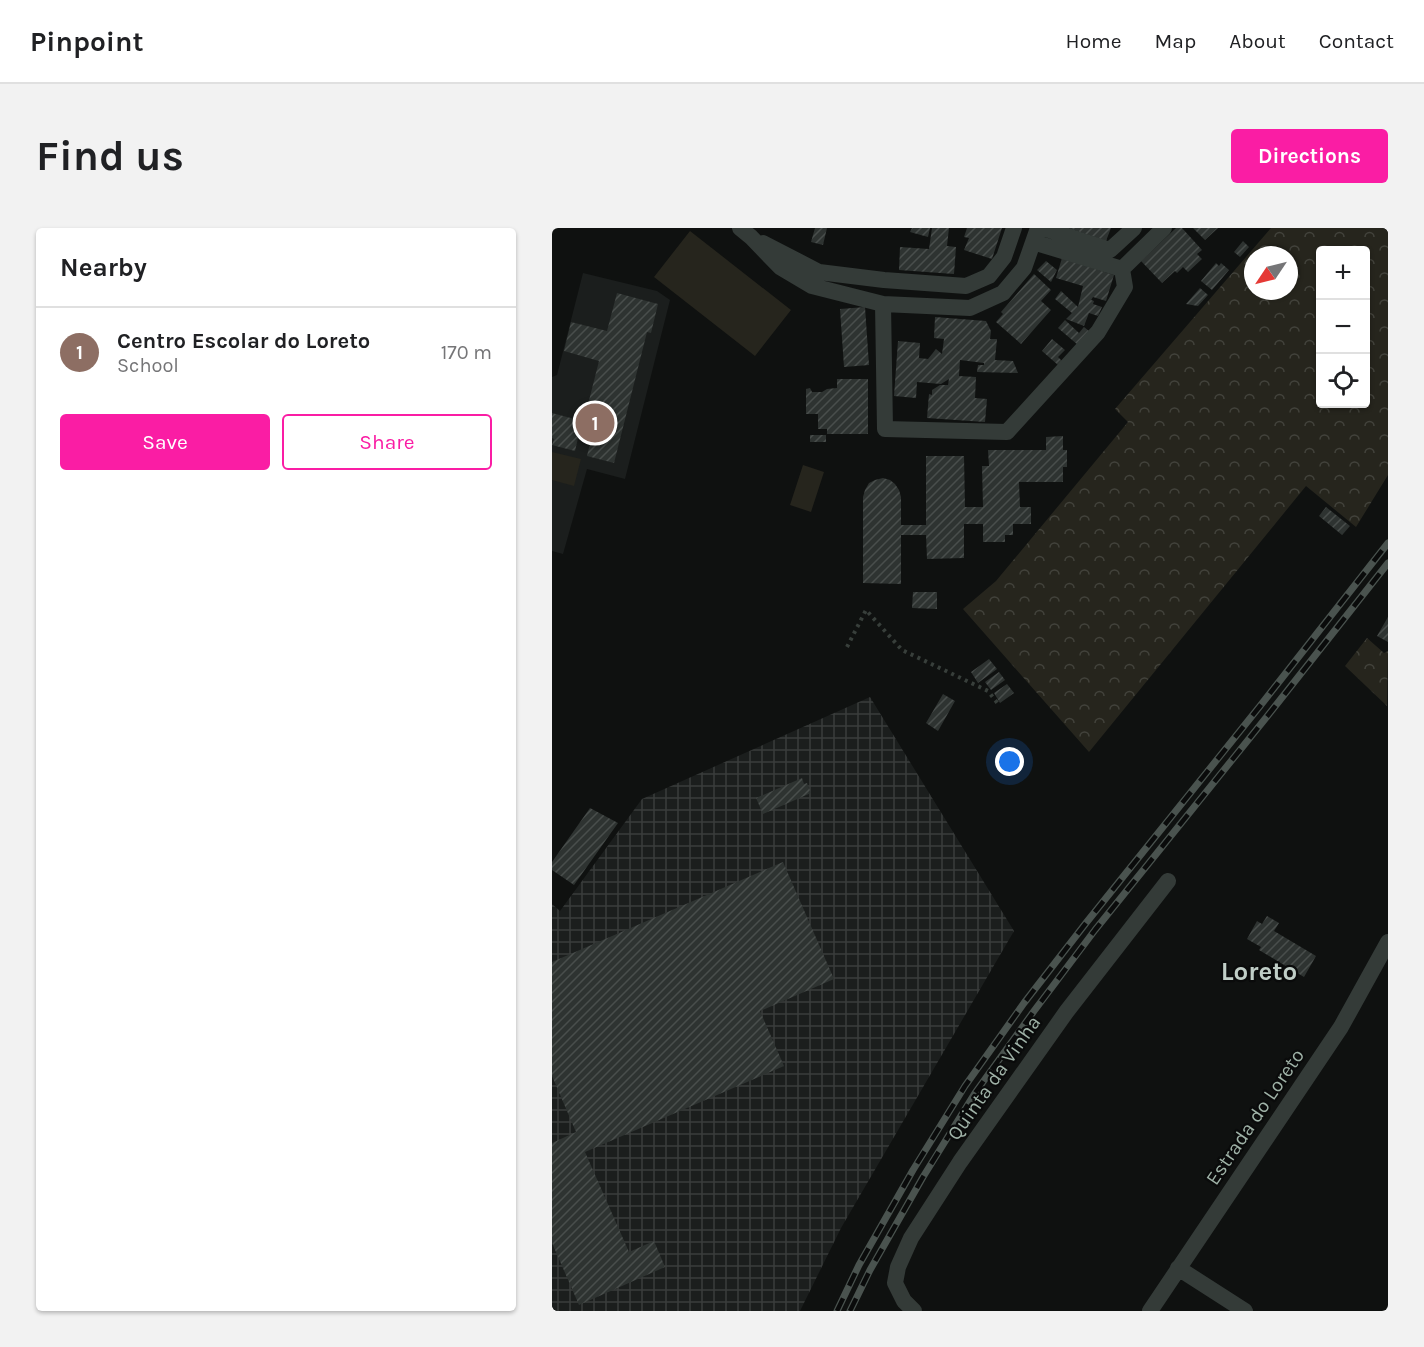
<!DOCTYPE html>
<meta charset="utf-8">
<style>
body{margin:0;font-family:Karla,sans-serif;background:#f2f2f2;color:#202124}
.controls{position:absolute;right:18px;top:18px;display:grid;overflow:hidden;border-radius:6px;box-shadow:0 2px 4px #0004}
.controls button{width:54px;height:54px;display:grid;place-items:center;padding:0;border:0;border-bottom:2px solid #e0e0e0;background:#fff;color:#202124;font:30px sans-serif}
.compass{position:absolute;left:692px;top:18px;width:54px;height:54px;border-radius:50%;background:#fff;box-shadow:0 2px 4px #0004;rotate:235deg}
.you{position:absolute;left:458px;top:534px;width:21px;height:21px;margin:-15px;border:4px solid #fff;border-radius:50%;background:#1a73e8;box-shadow:0 0 0 9px #1a73e833}
.badge{display:grid;place-items:center;width:39px;height:39px;border-radius:50%;background:#fa1da4;color:#fff;font-size:20px;font-weight:700}
.pin{position:absolute;translate:-50% -50%;border:3px solid #fff;box-shadow:0 2px 6px #0006}
.list{margin:0;padding:0;list-style:none}
h2{display:flex;justify-content:space-between;align-items:center;height:78px;margin:0;padding:0 24px;font-size:26px}
h2 small{font-size:20px;font-weight:400;color:#757577}
.list li{display:grid;grid-template-columns:39px 1fr auto;gap:18px;align-items:center;box-sizing:border-box;height:90px;padding:0 24px;border-top:2px solid #e0e0e0}
.list b{display:block;font-size:22px;white-space:nowrap}
.list p{margin:0;font-size:20px;white-space:nowrap;color:#757577}
.list em{font-size:20px;font-style:normal;color:#757577}
.actions{display:flex;gap:12px;padding:18px 24px}
.actions a{flex:1;padding:14px 0;border:2px solid #fa1da4;border-radius:6px;text-align:center;font-size:21px;color:#fa1da4}
.actions .main{background:#fa1da4;color:#fff}
.icon{flex:none;width:33px;height:33px;fill:none;stroke:currentColor;stroke-width:2;stroke-linecap:round;stroke-linejoin:round}
.map{position:relative;flex:none;width:836px;height:1083px;overflow:hidden;border-radius:6px}
header{display:flex;align-items:center;gap:36px;box-sizing:border-box;height:84px;padding:0 30px;background:#fff;border-bottom:2px solid #e0e0e0}
header strong{font-size:28px}
nav{display:flex;gap:33px;margin-inline-start:auto;font-size:21px}
.intro{display:flex;align-items:center;justify-content:space-between;box-sizing:border-box;height:144px;padding:0 36px}
h1{margin:0;font-size:42px}
.button{padding:15px 27px;border-radius:6px;background:#fa1da4;color:#fff;font-size:21px;font-weight:700}
main{display:flex;gap:36px;padding:0 36px}
aside{flex:1;background:#fff;border-radius:6px;box-shadow:0 2px 4px #0004}
.map>svg:first-child{display:block}
</style>
<header>
<strong>Pinpoint</strong>
<nav><a>Home</a><a>Map</a><a>About</a><a>Contact</a></nav>
</header>
<div class="intro"><h1>Find us</h1><a class="button">Directions</a></div>
<main>
<aside>
<h2>Nearby<small></small></h2>
<ul class="list">
<li><span class="badge" style="background:#8d6e63">1</span><div><b>Centro Escolar do Loreto</b><p>School</p></div><em>170 m</em></li>
</ul>
<div class="actions"><a class="main">Save</a><a>Share</a></div>
</aside>
<div class="map">
<svg width="836" height="1083" viewBox="0 0 836 1083">
<defs>
<pattern id="industrial-grid" width="8" height="8" patternUnits="userSpaceOnUse" patternTransform="scale(1.5)"><rect width="8" height="8" fill="#1b1e1d"/><path d="M0 4h8M4 0v8" fill="none" stroke="#393c3b"/></pattern>
<pattern id="forest-crowns" width="20" height="18" patternUnits="userSpaceOnUse" patternTransform="scale(1.5)"><rect width="20" height="18" fill="#26251d"/><path d="M2 6a3 3 0 1 1 6 0M12 15a3 3 0 1 1 6 0" fill="none" stroke="#42423b"/></pattern>
<pattern id="building-hatch" width="6" height="6" patternUnits="userSpaceOnUse" patternTransform="scale(1.5)"><rect width="6" height="6" fill="#2e3331"/><path d="M-1 1l2-2M0 6l6-6M5 7l2-2" fill="none" stroke="#494e4c"/></pattern>
</defs>
<rect width="100%" height="100%" fill="#0f1110"/>
<!-- built -->
<path fill="#1b1e1d" d="M31,45L105,63L118,72L73,251L35,241L11,326L0,323V149L5,147Z"/>
<!-- industrial -->
<path fill="url(#industrial-grid)" d="M318,469L462,703L289,1000L248,1083H0V676L8,683L90,571Z"/>
<!-- forest -->
<path fill="url(#forest-crowns)" fill-rule="evenodd" d="M719,0H836V247L804,299L754,258L537,524L411,381L444,353L576,194L563,181ZM768,22H814V176H768ZM701,27H737V63H701Z
M815,410L832,425L836,423L835,478L793,438Z"/>
<!-- park -->
<path fill="#26251d" d="M138,3L239,82L203,128L102,49Z
M0,224L29,231L22,258L0,252Z
M251,237L272,244L259,284L238,277Z"/>
<!-- building -->
<path fill="url(#building-hatch)" d="M263,0H275L271,17L259,14Z
M360,0H378L376,9L358,4Z
M380,0H397L395,18L404,19L402,46L347,42L348,19L377,21Z
M415,0H450L440,31L412,22L417,10L412,9Z
M516,0H559L554,13Z
M624,0H630L650,22L645,26L650,31L636,44L631,39L625,45L623,43L610,55L589,33Z
M641,0H666L653,12Z
M691,13L697,19L688,29L682,24Z
M510,30L562,47L554,73L541,69L539,72L542,73L541,76L550,79L546,88L537,85L532,98L514,91L520,85L503,71L509,63L526,79L531,58L504,50Z
M494,33L505,42L499,54L485,42Z
M664,35L667,38L669,35L677,42L660,62L649,53Z
M482,46L499,62L489,73L499,82L469,116L444,94L451,86L449,84Z
M648,60L656,67L646,78L634,76Z
M65,65L106,76L99,105L95,104L62,235L35,228L38,215L31,213L34,205L29,204L47,133L12,123L19,94L55,103Z
M313,79L317,137L292,139L288,81Z
M383,89L434,93L439,103L438,111H445L443,132L461,133L466,145L425,144L426,137H432V135L408,132L407,148L424,149L423,170L435,171L433,194L375,190L377,166L380,167V162L388,157H396L397,151L389,156L365,154L364,170L342,168L346,113L368,115L367,130L376,131L384,121L390,126L392,111L382,110Z
M513,92L527,105L532,99L537,103L526,117L506,100Z
M500,111L513,122L506,129L510,133L506,137L490,123Z
M285,151H316V206H275V201H266V186H254V161L258,160L260,164H270L275,161L285,160Z
M0,185L30,193L23,223L0,217L2,211L0,210Z
M258,207H274V214H258Z
M511,208V222H515V239H511V254H467L468,279H479V296H461V307H453V314H431V296H412V330L375,331L374,307H349V356L311,355V269L313,262L317,255L323,252L331,250L338,252L343,256L347,262L349,269V297H374V228H412L413,279H431L430,238H437L436,222H494V209Z
M774,279L798,298L790,307L767,288Z
M361,364H385V381L360,380Z
M836,389V414L825,408Z
M437,431L445,441L426,455L419,444Z
M447,444L453,452L439,462L433,454Z
M455,456L462,465L448,475L442,465Z
M391,466L403,473L386,503L374,495Z
M250,550L252,556L255,555L259,565L211,586L204,570Z
M38,580L66,595L22,657L0,642V634Z
M231,634L282,751L208,783L232,838L33,924L77,1024L102,1013L113,1039L27,1077L0,1015V915L24,904L0,848V734Z
M715,688L727,695L722,703L764,728L752,749L707,722L709,719L695,711L705,693L710,696Z"/>
<g fill="none" stroke-linecap="round" stroke-linejoin="round">
<!-- path -->
<path stroke="#383f3b" stroke-width="4" stroke-dasharray="3 4.5" stroke-linecap="butt" d="M295,419L314,382L350,422L436,463L447,477"/>
<!-- street -->
<path stroke="#343b38" stroke-width="16" d="M188,0L199,9L228,39L260,58L331,76L418,80L451,65L472,40L486,0
M491,0L558,22L582,0
M211,15L267,44L332,52L414,58L437,48L452,29L462,0
M570,41L612,0
M331,76L333,201L455,204L546,104L573,59L570,41L481,14
M626,1040L693,1083
M362,1083L352,1073L343,1055L346,1039L359,1010L408,934L515,783L616,653
M598,1083L789,799L836,714"/>
<defs>
<path id="rail" d="M285,1083L307,1037L361,942L413,858L472,775L534,695L708,478L836,315
M298,1083L318,1042L371,949L423,865L482,783L543,702L717,486L836,335"/>
</defs>
<!-- rail casing -->
<use href="#rail" stroke="#4a534f" stroke-width="7"/>
<!-- rail -->
<use href="#rail" stroke="#0a0b0b" stroke-width="4.5" stroke-dasharray="14" stroke-linecap="butt"/>
</g>
<g text-anchor="middle" dominant-baseline="central" stroke-width="4.5" stroke-linejoin="round" paint-order="stroke">
<!-- street labels -->
<g font-size="20" fill="#9fb2a7" stroke="#0a0b0b">
<text transform="translate(442 850) rotate(-55)">Quinta da Vinha</text>
<text transform="translate(703 889) rotate(-56)">Estrada do Loreto</text>
</g>
<!-- district labels -->
<g font-size="26" font-weight="bold" fill="#c0cec7" stroke="#0a0b0b">
<text x="707" y="743">Loreto</text>
</g>
</g>
</svg>
<div class="controls">
<button>+</button>
<button>−</button>
<button><svg class="icon" aria-label="locate" viewBox="0 0 24 24"><circle cx="12" cy="12" r="6"/><path d="M12 2v4M12 18v4M2 12h4M18 12h4"/></svg></button>
</div>
<svg class="compass" viewBox="-18 -18 36 36"><path d="M0-13l5 13h-10z" fill="#e53935"/><path d="M0 13l5-13h-10z" fill="#757577"/></svg>
<div class="you"></div>
<div class="pin badge" style="left:43px;top:195px;background:#8d6e63">1</div>
</div>
</main>
